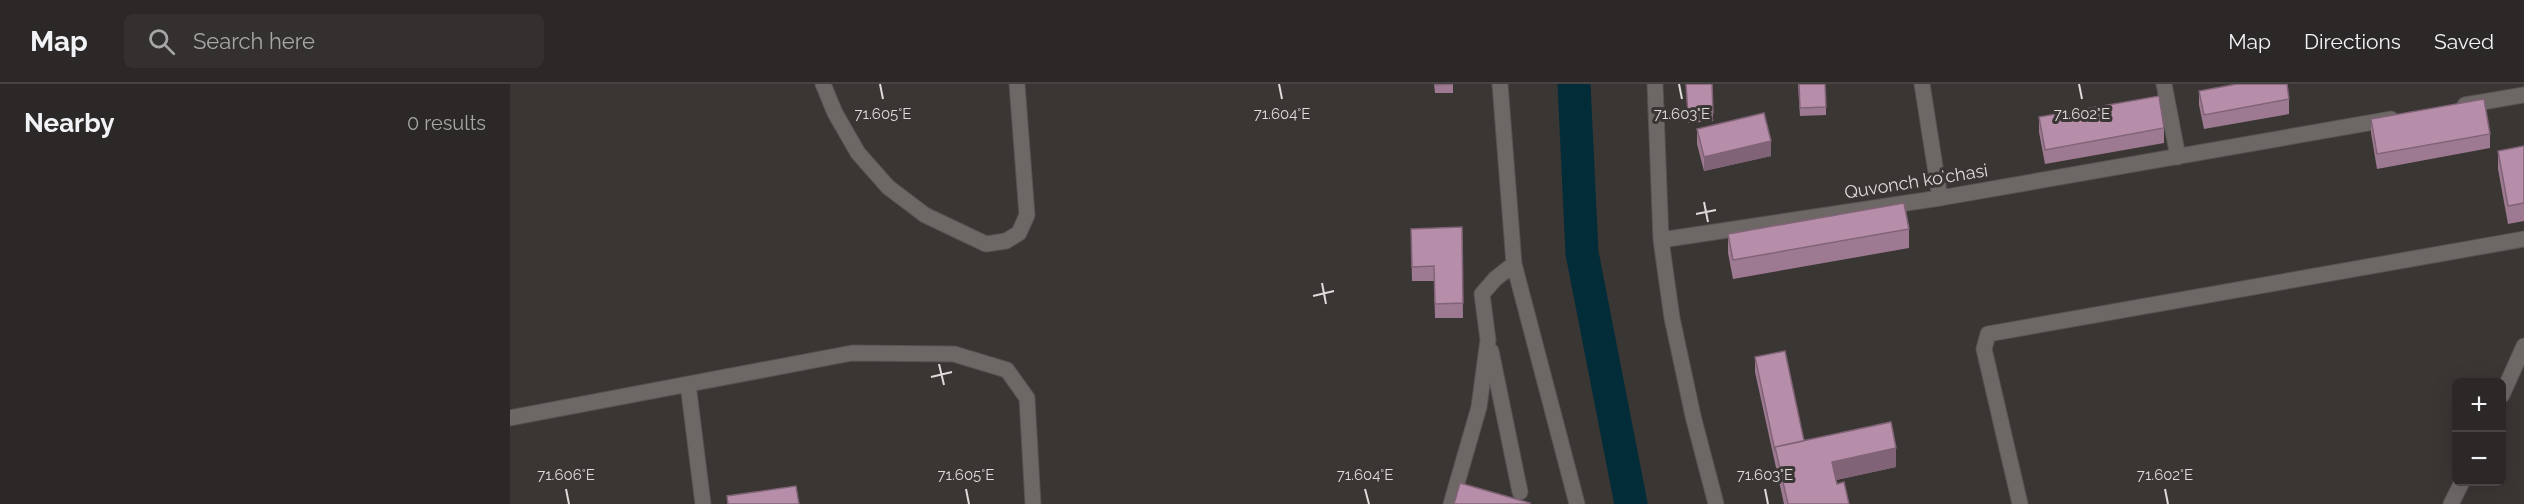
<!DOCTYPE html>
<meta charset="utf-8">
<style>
body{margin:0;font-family:Raleway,sans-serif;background:#34302f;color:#f1f3f6}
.controls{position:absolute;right:18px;bottom:18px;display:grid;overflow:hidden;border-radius:9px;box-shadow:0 6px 24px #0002}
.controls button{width:54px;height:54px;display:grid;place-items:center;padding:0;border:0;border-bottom:2px solid #484444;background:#2c2827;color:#f1f3f6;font:30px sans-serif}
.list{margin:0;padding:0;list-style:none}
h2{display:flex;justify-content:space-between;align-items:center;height:78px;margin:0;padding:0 24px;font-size:26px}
h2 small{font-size:20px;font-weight:400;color:#a6a6a7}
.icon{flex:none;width:33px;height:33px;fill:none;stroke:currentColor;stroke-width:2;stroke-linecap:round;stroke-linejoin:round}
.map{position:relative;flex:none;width:2014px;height:420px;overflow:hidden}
header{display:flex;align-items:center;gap:36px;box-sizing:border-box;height:84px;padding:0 30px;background:#2c2827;border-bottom:2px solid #484444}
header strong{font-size:28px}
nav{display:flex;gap:33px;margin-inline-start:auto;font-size:21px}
.search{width:420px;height:54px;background:#34302f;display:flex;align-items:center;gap:15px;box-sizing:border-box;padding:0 21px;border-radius:9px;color:#a6a6a7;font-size:22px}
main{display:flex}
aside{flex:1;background:#2c2827}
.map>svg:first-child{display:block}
</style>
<header>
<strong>Map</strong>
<div class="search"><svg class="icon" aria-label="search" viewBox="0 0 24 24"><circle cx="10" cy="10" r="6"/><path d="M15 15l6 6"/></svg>Search here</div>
<nav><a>Map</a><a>Directions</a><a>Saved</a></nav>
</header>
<main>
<aside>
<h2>Nearby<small>0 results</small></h2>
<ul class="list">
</ul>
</aside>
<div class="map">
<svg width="2014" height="420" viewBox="0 0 2014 420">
<rect width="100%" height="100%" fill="#3a3634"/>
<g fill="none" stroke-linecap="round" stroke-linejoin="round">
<!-- canal -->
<path stroke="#022c38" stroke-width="33" d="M1064,0L1072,169L1121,420"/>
<defs>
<path id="minor" d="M313,0L325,29L348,69L378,103L415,131L476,160L496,157L509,149L517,131L507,0
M990,0L1004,180L1067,420
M1145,0L1151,156L1162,234L1183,332L1206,420
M1412,0L1430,114
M1654,0L1668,73
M1955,21L2014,11
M1151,156L1430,114L1881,35
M981,267L1010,408
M178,300L193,420
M1992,311L2014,262
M0,334L342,269L444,270L497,286L517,314L523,420
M941,420L969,323L978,256L972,210L985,195L1004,180
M1510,420L1474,265L1478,250L2014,155
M1941,420L1952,398"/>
</defs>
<!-- minor casing -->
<use href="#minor" stroke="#565251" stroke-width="17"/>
<!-- minor -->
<use href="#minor" stroke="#6d6866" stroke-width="15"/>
</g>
<!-- wall -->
<path fill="#9d7a91" d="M924,0H943V9H925Z
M1176,0H1202L1203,37L1178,39Z
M1288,0L1316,23V31L1290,32Z
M1689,7L1779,15V30L1694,45L1689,21Z
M1529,33L1654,44V59L1535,80L1529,48Z
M1861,35L1980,50V64L1867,85L1861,49Z
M1187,45L1261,72L1194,87L1187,60Z
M2014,62V137L1998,140L1988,85V67Z
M952,143L953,234H925L924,197H902L901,145Z
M1399,145V164L1223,195L1218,169V150Z
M1245,273L1294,357L1386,383L1326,396L1327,400L1339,420H1274L1245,288Z"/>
<!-- shaded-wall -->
<path fill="#806376" d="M1261,57V72L1194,87V73Z
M1386,364V383L1322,397V378Z"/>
<!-- building -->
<path fill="#b78ea9" stroke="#806376" stroke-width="1.5" d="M925,0H943L925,1Z
M1176,0H1202L1203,29L1178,30Z
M1289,0H1315L1316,23L1290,24Z
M1727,0H1777L1779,15L1694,31L1689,7Z
M1649,12L1654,44L1535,66L1529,33Z
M1974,15L1980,50L1867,70L1861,35Z
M1254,29L1261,57L1194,73L1187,45Z
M2014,62V119L1998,122L1988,67Z
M1394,119L1399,145L1223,176L1218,150Z
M952,143L953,219L925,220L924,182L902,183L901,145Z
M1275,267L1294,357L1265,363V367L1245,273Z
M1381,338L1386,364L1322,378L1327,400L1334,398L1339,420H1278L1265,363Z
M950,399L1020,419L1019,420H944Z
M286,402L289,420H218L217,412Z"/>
<!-- ticks -->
<path fill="none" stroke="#dedbda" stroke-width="2" d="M370,0L373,15M769,0L772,15M1169,0L1172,15M1569,0L1572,15M1194,118L1198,138M1186,130L1206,126M812,199L816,220M803,212L824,207M429,280L434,301M421,293L442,288M56,405L59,420M456,405L459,420M855,405L859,420M1255,405L1258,420M1655,405L1658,420"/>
<g text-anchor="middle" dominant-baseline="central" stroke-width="6" stroke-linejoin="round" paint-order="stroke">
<!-- street labels -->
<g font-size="18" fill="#dedbda" stroke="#3a3634">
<text transform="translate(1406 97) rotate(-9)">Quvonch koʻchasi</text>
</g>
</g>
<g font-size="15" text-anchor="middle" fill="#dedbda" stroke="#3a3634" stroke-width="6" stroke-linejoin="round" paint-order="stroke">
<text x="373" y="35">71.605°E</text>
<text x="772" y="35">71.604°E</text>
<text x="1172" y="35">71.603°E</text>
<text x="1572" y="35">71.602°E</text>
<text x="56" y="396">71.606°E</text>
<text x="456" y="396">71.605°E</text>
<text x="855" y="396">71.604°E</text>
<text x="1255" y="396">71.603°E</text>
<text x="1655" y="396">71.602°E</text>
</g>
</svg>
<div class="controls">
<button>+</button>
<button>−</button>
</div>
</div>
</main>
